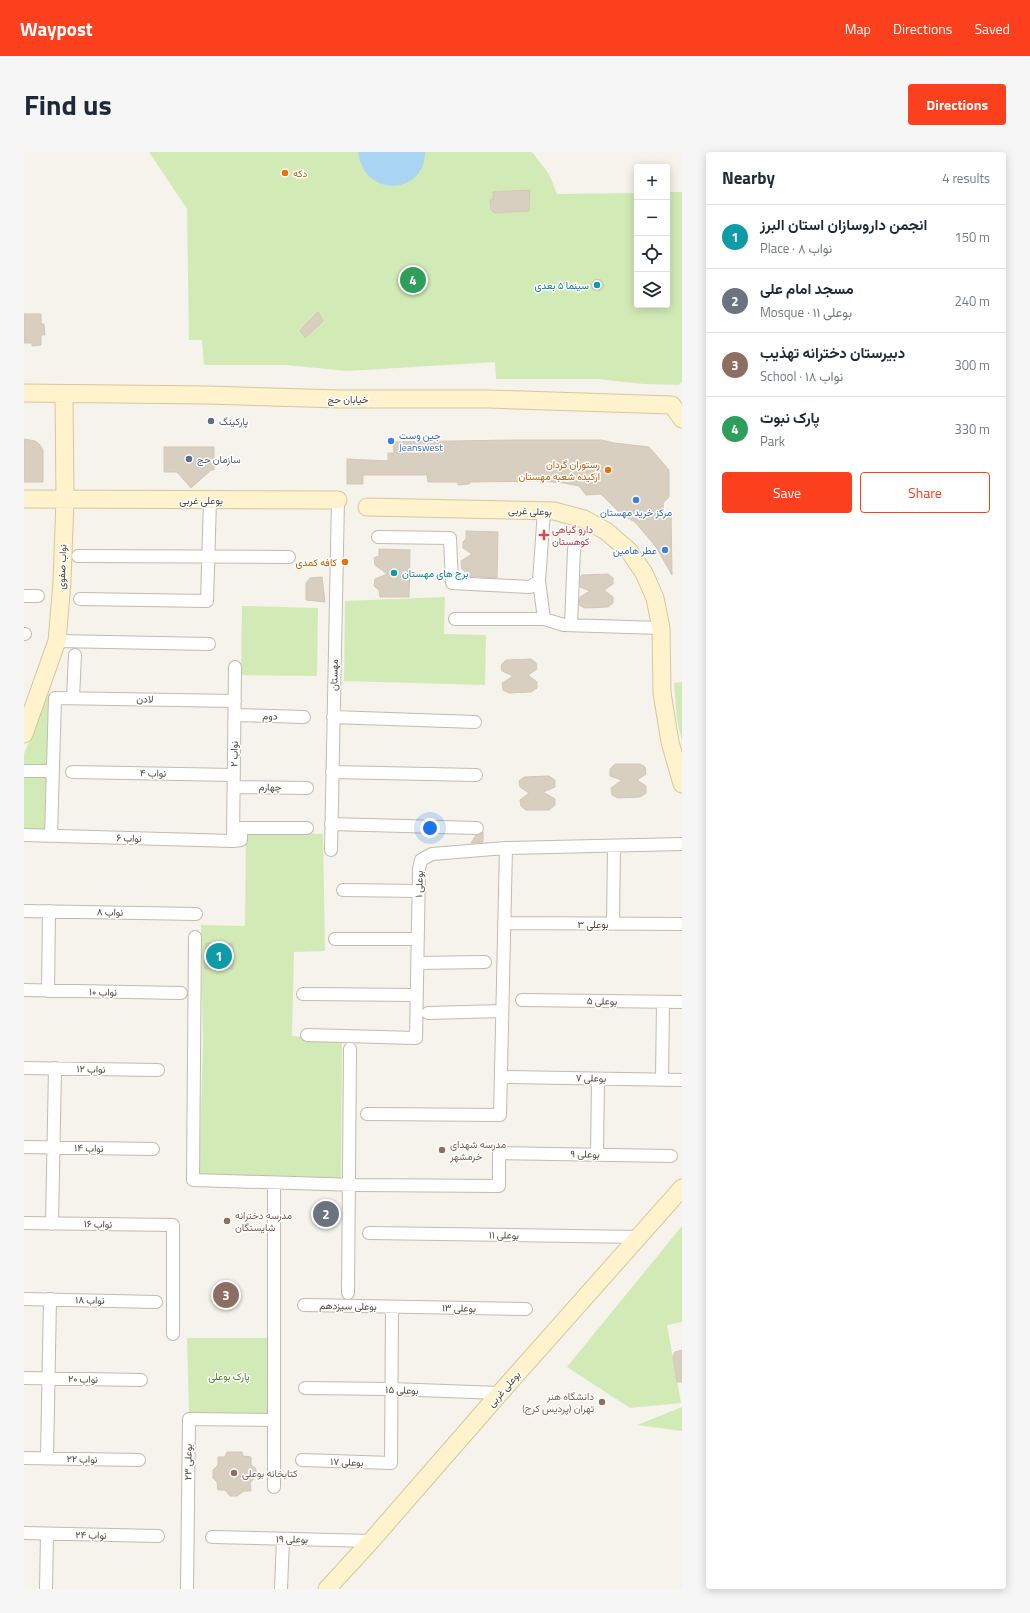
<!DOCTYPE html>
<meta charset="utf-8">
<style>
body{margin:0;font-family:"Titillium Web",Vazirmatn,sans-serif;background:#f6f6f7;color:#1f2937}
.controls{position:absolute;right:12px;top:12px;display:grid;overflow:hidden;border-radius:4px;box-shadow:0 2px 10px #0003}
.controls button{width:36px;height:36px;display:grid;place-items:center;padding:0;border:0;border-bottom:1px solid #e0e1e3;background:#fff;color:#1f2937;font:20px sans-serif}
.you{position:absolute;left:406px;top:676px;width:14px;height:14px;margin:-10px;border:3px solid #fff;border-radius:50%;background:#1a73e8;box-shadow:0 0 0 6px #1a73e833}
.badge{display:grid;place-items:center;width:26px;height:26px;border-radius:50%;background:#fc3f1d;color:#fff;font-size:13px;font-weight:700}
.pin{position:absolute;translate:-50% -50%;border:2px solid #fff;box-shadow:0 1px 4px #0006}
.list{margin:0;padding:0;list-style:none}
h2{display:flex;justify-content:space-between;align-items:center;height:52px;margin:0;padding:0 16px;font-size:17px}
h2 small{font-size:13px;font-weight:400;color:#747a83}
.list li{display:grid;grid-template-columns:26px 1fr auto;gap:12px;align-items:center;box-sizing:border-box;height:64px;padding:0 16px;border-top:1px solid #e0e1e3}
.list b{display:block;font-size:15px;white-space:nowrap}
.list p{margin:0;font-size:13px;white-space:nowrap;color:#747a83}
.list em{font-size:13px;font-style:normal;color:#747a83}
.actions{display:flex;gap:8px;padding:12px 16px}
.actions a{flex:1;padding:9px 0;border:1px solid #fc3f1d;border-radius:4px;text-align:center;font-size:14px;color:#fc3f1d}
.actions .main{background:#fc3f1d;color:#fff}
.icon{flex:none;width:22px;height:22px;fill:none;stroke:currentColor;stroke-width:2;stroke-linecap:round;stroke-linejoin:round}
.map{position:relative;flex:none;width:658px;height:1437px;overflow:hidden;border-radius:4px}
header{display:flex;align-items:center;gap:24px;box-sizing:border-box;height:56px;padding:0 20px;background:#fc3f1d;color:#fff}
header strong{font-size:19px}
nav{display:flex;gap:22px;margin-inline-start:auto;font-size:14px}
.intro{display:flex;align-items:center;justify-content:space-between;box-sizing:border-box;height:96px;padding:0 24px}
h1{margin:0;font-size:28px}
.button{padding:10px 18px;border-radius:4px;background:#fc3f1d;color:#fff;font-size:14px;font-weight:700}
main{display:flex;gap:24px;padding:0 24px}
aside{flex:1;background:#fff;border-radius:4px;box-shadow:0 2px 10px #0003}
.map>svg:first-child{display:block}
</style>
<header>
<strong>Waypost</strong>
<nav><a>Map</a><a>Directions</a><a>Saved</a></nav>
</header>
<div class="intro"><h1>Find us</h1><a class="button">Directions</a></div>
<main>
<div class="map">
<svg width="658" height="1437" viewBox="0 0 658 1437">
<rect width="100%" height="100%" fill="#f6f3ec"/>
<!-- green -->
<path fill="#d2eab5" d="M125,0H508L525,22L533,42L613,41V153H643V40H658V229L655,233L620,232L574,227H472L471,210L324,219L262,213H180L178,188H165L163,57Z
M421,445L420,482L462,483L461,533L320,529L321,449Z
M218,454L294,456L293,524L217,523Z
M658,530V589L653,567L650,531Z
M25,541V615L0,614V602Z
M0,624H24V679H0Z
M222,679L299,682L301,799L270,800L268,884L318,888L317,1026L175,1023L179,893L177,773L221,774Z
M658,1074V1170L643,1173L657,1251L606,1256L543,1215Z
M163,1186H247L245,1263L165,1261Z
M658,1255V1279L613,1273Z"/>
<!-- water -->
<path fill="#a9d4f2" d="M334,0H401C401,43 340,47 334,0Z"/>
<!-- building -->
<path fill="#d8cfc1" stroke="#d3c7b4" d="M506,38L505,59L471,61L467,58L466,48H469V40Z
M571,127L577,128L580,133L578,137L575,139L569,138L567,132Z
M294,160L299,169L281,186L276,178Z
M0,162H17V172H20L21,183H17V193L8,194V191H0Z
M0,287L11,289L16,293L19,298V330H0Z
M488,288H578L590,291L625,295L645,318V345L639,351L640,363H647L648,423L632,395L611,370L597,362L577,342L562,343L555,334L540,331L515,329L446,330L445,332L434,333V330H404L403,323H339V332H323V307L364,309V301H370L369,290Z
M140,295H190V318H187L167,336L153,320H140Z
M442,379L474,380L473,426L443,424V421L438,417L437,409L448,402L439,396V390L442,387Z
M355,397L386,398L385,445H356L355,438L350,434L351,427L363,422L351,413L350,406L355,404Z
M584,422L589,426V432L580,438L589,445V451L584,455L561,456L555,453L556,445L566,439L556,435V425L558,423Z
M298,425L301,450L282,448V431L286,426Z
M507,507L512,511L513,517L504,523L513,530V536L507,540L485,541L479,538L478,531L489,524L478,519L477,513L482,508Z
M591,612H616L621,615L622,622L613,628L622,634V641L616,645L594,646L588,643L587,636L598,628L586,624V617Z
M525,624L531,628V635L519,640L531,647V653L525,658H502L497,654L496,648L505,641L496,635L495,629L500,625Z
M459,680V690L447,691L452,683Z
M182,791L209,792V817H180Z
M658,1198V1230H653L649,1204L651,1200Z
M203,1300H218L219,1304L227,1305V1313L232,1317V1324L226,1331L227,1339H220L213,1344H206L201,1338H194L193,1330L189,1326V1318L194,1313V1305H201Z"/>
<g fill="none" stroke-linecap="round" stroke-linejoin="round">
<defs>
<path id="street" d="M354,385L426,386L428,431L506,435L515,429L520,359
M54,404L265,405
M515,429L520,467L540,473L637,476
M0,444H14
M56,447L183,449L186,348
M431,467H520
M547,473L550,397
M0,482H1
M33,489L185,492
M49,546L51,503
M211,563L280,565
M309,565L451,570
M0,619H29
M48,620L210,623
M308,620L452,623
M210,635L283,636
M307,672L453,676
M0,683L209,689L217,688V676H283
M27,684L31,546L211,549
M209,688L211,515
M307,698L314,348
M319,738L395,739
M0,759L172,762
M480,771L658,772
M589,772L590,694
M171,785L169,1028L333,1033L475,1034V1001L647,1004
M311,787H394
M393,811L461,810
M0,838L157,841
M24,839L25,759
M279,842L393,843
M498,848L658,850
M404,861L478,859
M283,883L392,886L395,717L397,708L408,702L482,696L658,692
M0,916L134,918
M477,925L658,928
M638,928L639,850
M343,962L476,963L482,696
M0,995L129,997
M573,1003L574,927
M0,1071L149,1073V1182
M28,1072L31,916
M345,1081L615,1085
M324,1141L326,897
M0,1147L132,1150
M280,1153L502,1157
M0,1226L117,1228
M281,1236L367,1237L476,1241
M0,1306L115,1308
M23,1306L26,1147
M278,1308L367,1311L368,1155
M250,1335V1031
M0,1381L134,1384
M188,1385L347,1389
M22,1437L23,1382
M163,1437L165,1267L249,1268
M257,1437L259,1387"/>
<path id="secondary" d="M0,241L183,243L316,247H465L648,253
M648,253L658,267
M0,347L314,348
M343,355L530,359L560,367L582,379L605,399L620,421L631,446L637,476L638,541L646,590L658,632
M0,582L33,489L38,430L41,347L40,242
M303,1437L347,1389L476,1241L658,1036"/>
</defs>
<!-- street casing -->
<use href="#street" stroke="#c2bbae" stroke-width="14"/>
<!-- secondary casing -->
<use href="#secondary" stroke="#d6c79b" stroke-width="19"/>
<!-- street -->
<use href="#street" stroke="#fff" stroke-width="12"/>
<!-- secondary -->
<use href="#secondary" stroke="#fff3cd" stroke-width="17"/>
</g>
<!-- markers -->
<g fill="#e8710a" stroke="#fff" stroke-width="1.5">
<circle cx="261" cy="21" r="4"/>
<circle cx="584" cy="318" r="4"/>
<circle cx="321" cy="410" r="4"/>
</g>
<g fill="#0f9aa8" stroke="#fff" stroke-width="1.5">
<circle cx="573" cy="133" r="4"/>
<circle cx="370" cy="421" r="4"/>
</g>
<g fill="#5c6f8a" stroke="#fff" stroke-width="1.5">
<circle cx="187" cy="269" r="4"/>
<circle cx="165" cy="307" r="4"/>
</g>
<g fill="#3f7fe0" stroke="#fff" stroke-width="1.5">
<circle cx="367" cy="289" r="4"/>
<circle cx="612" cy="348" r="4"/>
<circle cx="641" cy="398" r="4"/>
</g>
<path fill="#e0444e" stroke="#fff" stroke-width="1.5" d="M518 377h4v4h4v4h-4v4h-4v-4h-4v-4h4z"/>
<g fill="#8d6e63" stroke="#fff" stroke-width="1.5">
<circle cx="418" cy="998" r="4"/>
<circle cx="203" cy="1069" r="4"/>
<circle cx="578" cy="1250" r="4"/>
<circle cx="210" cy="1321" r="4"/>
</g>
<g text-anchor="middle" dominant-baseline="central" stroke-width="3" stroke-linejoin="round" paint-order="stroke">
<!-- food labels -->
<g font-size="10" fill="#c56008" stroke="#fff" text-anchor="end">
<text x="269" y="21" text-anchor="start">دکه</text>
<text x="576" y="312">رستوران گردان<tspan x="576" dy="12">ارکیده شعبه مهستان</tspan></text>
<text x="313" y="410">کافه کمدی</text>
</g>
<!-- culture labels -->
<g font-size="10" fill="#0d838f" stroke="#fff" text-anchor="end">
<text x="565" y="133">سینما ۵ بعدی</text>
<text x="378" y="421" text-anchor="start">برج های مهستان</text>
</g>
<!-- street labels -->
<g font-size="10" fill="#4b4439" stroke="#fff">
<text x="324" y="247">خیابان حج</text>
<text x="177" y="348">بوعلی غربی</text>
<text transform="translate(506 359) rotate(2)">بوعلی غربی</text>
<text transform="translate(38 415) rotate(-88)">نواب صفوی</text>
<text transform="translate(310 523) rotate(-89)">مهستان</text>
<text transform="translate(121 547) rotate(1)">لادن</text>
<text transform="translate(246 564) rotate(2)">دوم</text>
<text transform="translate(210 602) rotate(-89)">نواب ۲</text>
<text transform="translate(129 621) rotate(1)">نواب ۴</text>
<text transform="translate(246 635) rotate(1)">چهارم</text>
<text transform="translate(105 686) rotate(2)">نواب ۶</text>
<text transform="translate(395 732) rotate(-88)">بوعلی ۱</text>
<text transform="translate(86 760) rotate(1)">نواب ۸</text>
<text x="569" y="772">بوعلی ۳</text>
<text transform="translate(79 840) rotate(1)">نواب ۱۰</text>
<text transform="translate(578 849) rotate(1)">بوعلی ۵</text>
<text transform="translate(67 917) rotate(1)">نواب ۱۲</text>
<text transform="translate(567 926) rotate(1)">بوعلی ۷</text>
<text transform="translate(65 996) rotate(1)">نواب ۱۴</text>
<text transform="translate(561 1002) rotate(1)">بوعلی ۹</text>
<text transform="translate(74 1072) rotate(1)">نواب ۱۶</text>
<text transform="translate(480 1083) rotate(1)">بوعلی ۱۱</text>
<text transform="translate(66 1148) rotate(1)">نواب ۱۸</text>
<text transform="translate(324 1154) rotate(1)">بوعلی سیزدهم</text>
<text transform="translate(435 1156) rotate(1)">بوعلی ۱۳</text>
<text transform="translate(59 1227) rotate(1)">نواب ۲۰</text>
<text transform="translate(480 1237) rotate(-49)">بوعلی غربی</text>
<text transform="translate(378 1238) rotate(2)">بوعلی ۱۵</text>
<text transform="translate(58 1307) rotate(1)">نواب ۲۲</text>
<text transform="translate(164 1310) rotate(-89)">بوعلی ۲۳</text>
<text transform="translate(323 1310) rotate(2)">بوعلی ۱۷</text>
<text transform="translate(67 1383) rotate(1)">نواب ۲۴</text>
<text transform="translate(268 1387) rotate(1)">بوعلی ۱۹</text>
</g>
<!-- service labels -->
<g font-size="10" fill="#4e5e75" stroke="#fff" text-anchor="start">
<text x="195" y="269">پارکینگ</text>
<text x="173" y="307">سازمان حج</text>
</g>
<!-- shop labels -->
<g font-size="10" fill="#366cbe" stroke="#fff" text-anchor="start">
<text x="375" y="283">جین وست<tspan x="375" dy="12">Jeanswest</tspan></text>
<text x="612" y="360" text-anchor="middle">مرکز خرید مهستان</text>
<text x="633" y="398" text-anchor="end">عطر هامین</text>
</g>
<!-- health labels -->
<g font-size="10" fill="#be3a42" stroke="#fff" text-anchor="start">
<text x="528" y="377">دارو گیاهی<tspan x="528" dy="12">کوهستان</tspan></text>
</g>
<!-- education labels -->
<g font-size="10" fill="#785e54" stroke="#fff" text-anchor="start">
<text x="426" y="992">مدرسه شهدای<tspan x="426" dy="12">خرمشهر</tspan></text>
<text x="211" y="1063">مدرسه دخترانه<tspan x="211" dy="12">شایستگان</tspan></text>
<text x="570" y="1244" text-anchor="end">دانشگاه هنر<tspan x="570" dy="12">تهران (پردیس کرج)</tspan></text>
<text x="218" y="1321">کتابخانه بوعلی</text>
</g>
<!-- park labels -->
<g font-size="10" fill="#4a7f2a" stroke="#fff">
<text x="205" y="1224">پارک بوعلی</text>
</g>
</g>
</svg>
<div class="controls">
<button>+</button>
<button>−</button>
<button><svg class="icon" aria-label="locate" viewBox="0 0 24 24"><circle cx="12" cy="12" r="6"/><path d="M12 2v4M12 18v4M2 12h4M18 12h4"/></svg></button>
<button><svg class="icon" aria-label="layers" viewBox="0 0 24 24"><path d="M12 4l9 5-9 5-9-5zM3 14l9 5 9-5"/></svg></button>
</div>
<div class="you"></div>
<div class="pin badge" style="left:195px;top:804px;background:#0f9aa8">1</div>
<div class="pin badge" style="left:302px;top:1062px;background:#6b7280">2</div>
<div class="pin badge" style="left:202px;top:1143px;background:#8d6e63">3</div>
<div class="pin badge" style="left:389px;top:128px;background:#2e9e5b">4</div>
</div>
<aside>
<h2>Nearby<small>4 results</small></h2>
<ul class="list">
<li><span class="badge" style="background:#0f9aa8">1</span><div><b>انجمن داروسازان استان البرز</b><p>Place · نواب ۸</p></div><em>150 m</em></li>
<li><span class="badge" style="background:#6b7280">2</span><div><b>مسجد امام علی</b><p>Mosque · بوعلی ۱۱</p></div><em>240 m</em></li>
<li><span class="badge" style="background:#8d6e63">3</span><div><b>دبیرستان دخترانه تهذیب</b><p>School · نواب ۱۸</p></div><em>300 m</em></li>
<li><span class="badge" style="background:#2e9e5b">4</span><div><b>پارک نبوت</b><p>Park</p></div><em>330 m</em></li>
</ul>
<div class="actions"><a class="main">Save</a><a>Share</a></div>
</aside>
</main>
